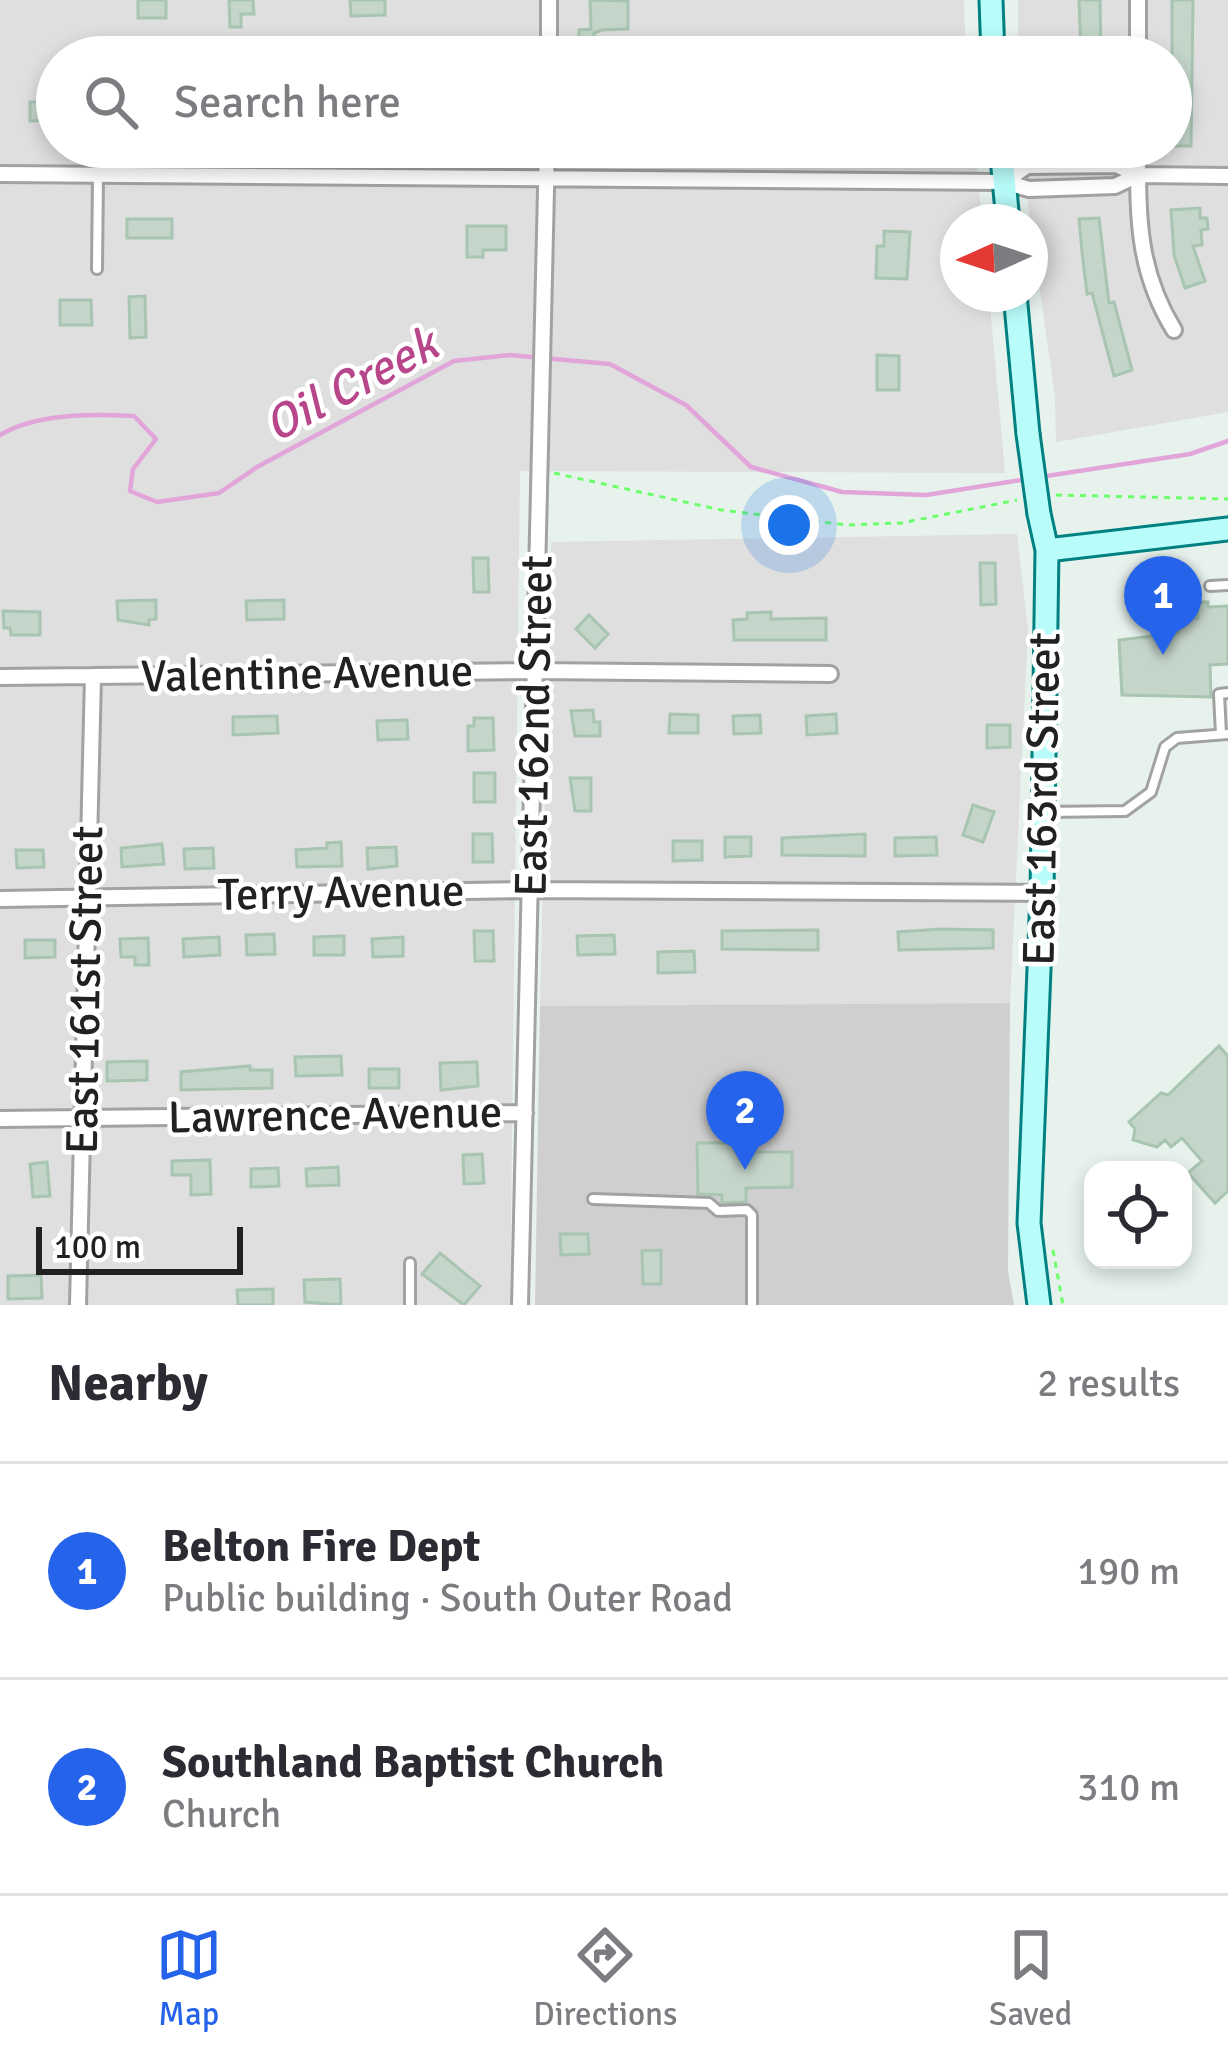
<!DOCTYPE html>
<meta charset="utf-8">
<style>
body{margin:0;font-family:Signika,sans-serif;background:#f2f2f3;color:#2b2b33}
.controls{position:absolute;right:36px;bottom:36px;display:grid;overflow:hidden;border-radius:24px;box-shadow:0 6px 18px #0003}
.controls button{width:108px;height:108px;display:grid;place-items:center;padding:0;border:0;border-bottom:3px solid #e1e1e2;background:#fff;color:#2b2b33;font:60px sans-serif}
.compass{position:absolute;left:940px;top:204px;width:108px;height:108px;border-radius:50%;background:#fff;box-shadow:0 6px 18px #0003;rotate:267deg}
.scale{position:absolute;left:36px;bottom:30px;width:207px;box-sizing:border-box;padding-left:12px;border:6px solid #212121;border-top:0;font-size:33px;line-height:42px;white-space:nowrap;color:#212121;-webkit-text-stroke:9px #fff;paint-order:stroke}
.you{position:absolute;left:789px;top:525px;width:42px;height:42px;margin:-30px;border:9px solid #fff;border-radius:50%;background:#1a73e8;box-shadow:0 0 0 18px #1a73e833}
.badge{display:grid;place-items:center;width:78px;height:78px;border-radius:50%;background:#2563eb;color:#fff;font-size:39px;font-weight:700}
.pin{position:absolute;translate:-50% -99px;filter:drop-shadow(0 3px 6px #0008)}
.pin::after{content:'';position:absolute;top:63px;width:42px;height:36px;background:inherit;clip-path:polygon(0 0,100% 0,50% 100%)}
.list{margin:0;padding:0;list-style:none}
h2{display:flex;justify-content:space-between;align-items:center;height:156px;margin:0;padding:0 48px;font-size:51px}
h2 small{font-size:39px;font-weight:400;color:#7c7c81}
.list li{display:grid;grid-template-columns:78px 1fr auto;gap:36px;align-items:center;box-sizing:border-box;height:216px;padding:0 48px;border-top:3px solid #e1e1e2}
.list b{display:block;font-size:45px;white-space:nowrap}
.list p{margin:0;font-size:39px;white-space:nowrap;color:#7c7c81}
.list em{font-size:39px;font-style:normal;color:#7c7c81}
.icon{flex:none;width:66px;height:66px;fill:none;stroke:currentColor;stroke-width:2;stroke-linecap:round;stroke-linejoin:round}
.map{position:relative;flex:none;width:1228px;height:1305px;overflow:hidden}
.search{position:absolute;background:#fff;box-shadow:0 6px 18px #0003;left:36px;right:36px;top:36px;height:132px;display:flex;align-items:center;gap:30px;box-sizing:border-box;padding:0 42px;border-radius:66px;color:#7c7c81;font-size:45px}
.sheet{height:588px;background:#fff}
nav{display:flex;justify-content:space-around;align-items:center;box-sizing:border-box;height:168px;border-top:3px solid #e1e1e2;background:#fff;font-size:33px;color:#7c7c81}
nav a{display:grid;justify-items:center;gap:6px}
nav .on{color:#2563eb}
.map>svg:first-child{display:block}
</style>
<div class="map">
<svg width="1228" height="1305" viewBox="0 0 1228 1305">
<rect width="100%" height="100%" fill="#e7f2ed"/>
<!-- residential -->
<path fill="#dedfde" d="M0,0H964L966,57H57V147H975L982,222H958V294H989L1005,473L520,471L510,1305H0Z
M1018,0H1228V412L1056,442L1055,397L1020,147H1171V57H1018Z
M1017,534L1028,629L1010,1003L540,1006L551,542Z"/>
<!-- religious -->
<path fill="#cfcfcf" d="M1010,1003L1008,1271L1014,1305H535L540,1006Z"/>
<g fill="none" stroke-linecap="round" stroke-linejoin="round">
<!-- stream -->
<path stroke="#e2a5da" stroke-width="4.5" d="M0,435C37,413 93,414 134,416L156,439L133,469L130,491L157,502L219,493L257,467L454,361L510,355L610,364L686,405L751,467L842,492L926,495L1028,479
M1040,477L1190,454L1228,441"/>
</g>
<!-- building -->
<path fill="#c4d5ca" stroke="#a8c5b2" stroke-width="3" d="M138,0H166V18H138Z
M229,0H253L254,14H241V27H230Z
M350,0H385V15L351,16Z
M590,0L628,1V29L602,30L594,33V42L579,43V30L591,29Z
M1079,0H1100L1101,53H1081Z
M1172,0H1193L1191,146H1172Z
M30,102H57V120L30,121Z
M1200,208V218H1207L1208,229L1201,230L1202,245L1193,246L1205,281L1185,288L1174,255L1171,210Z
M1099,218L1109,303L1114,302L1132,370L1114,376L1092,293L1087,294L1082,252L1079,219Z
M127,219H172V238H127Z
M467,226H506V250H483V257H467Z
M884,231L910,232L907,279L876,278L877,246H884Z
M145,296L146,337L130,338L129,297Z
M60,300H91L92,325H60Z
M877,355L899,356V390H877Z
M473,558H488L489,592H474Z
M980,563H995L996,604L981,605Z
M156,600V619L149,620V625L118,620L117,601Z
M284,600V619L247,620L246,601Z
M1197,602H1208V607L1228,606V664L1210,665L1211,697L1122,695L1119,640L1178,633L1177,619L1198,618Z
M3,611L40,612V635H11L10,628H4Z
M771,612V619L826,618V640H734L733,620L747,619V613Z
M589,615L608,634L595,648L576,629Z
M593,710L594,722H600V736H575L571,711Z
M670,714L698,715V733H669Z
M836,714L837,733L807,735L806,716Z
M760,715L761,733L734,734L733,716Z
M277,716L278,733L233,735V717Z
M474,718H493L494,750L468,751V726H474Z
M407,720L408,739L378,740L377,721Z
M987,725H1010V747L987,748Z
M474,773H495V802H474Z
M570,778H591V811H575Z
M973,805L994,812L983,842L963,835Z
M473,834H492L493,862H473Z
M865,834V856L782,855V838Z
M725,837H751V856L725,857Z
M936,837L937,855L895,856V838Z
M673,841H702V860L673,861Z
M341,842L342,866L297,867L296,850L327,848V843Z
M162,844L164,864L122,867L121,848Z
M396,847L397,866L368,869L367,848Z
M213,848L214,868L185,869L184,849Z
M16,850H43L44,867L17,868Z
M941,929L993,930V948L899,950L898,932Z
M818,930V950L722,949V931Z
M474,931H493L494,961H475Z
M274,934L275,954L247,955L246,935Z
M614,935L615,954L578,955L577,936Z
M344,936V955H314V937Z
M219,937L220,955L184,957L183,939Z
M403,937V956L373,957L372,939Z
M148,938L149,965H135V957H121L120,939Z
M25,940H55V957L25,958Z
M694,951L695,972L658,973V952Z
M1219,1046L1228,1056V1191L1215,1203L1188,1173L1202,1161L1182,1138L1171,1147L1165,1140L1157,1147L1133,1140L1135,1129L1129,1122L1161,1093L1168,1095Z
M341,1056L342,1075L296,1076L295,1057Z
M147,1061V1080L107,1081V1062Z
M477,1062L478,1086L441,1090L440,1063Z
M250,1066V1070H272V1088L181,1090V1072Z
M369,1069H399V1088H369Z
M697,1143H744V1152H792V1187L746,1188V1202L722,1203V1195L698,1194Z
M482,1154L484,1183L464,1184L463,1155Z
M210,1160L211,1194L191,1195V1175H172V1161Z
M47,1162L50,1196L33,1197L30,1164Z
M338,1167L339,1185L307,1186L306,1169Z
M278,1168L279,1186L251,1187V1169Z
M560,1234H588L589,1254L561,1255Z
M661,1250V1284H643L642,1251Z
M440,1253L480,1286L464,1305L422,1274Z
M41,1275L42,1298L8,1299V1276Z
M340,1279L341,1305L305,1302L304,1280Z
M273,1289V1305H238L237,1290Z"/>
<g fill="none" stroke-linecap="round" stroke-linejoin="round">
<defs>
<path id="lane" d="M97,269L98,176
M1210,586L1228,585
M1221,734L1219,694L1228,693
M1044,812L1125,811L1151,792L1165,747L1177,738L1228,734
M593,1199L709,1203L718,1211L747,1210L752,1215V1305
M410,1305V1263"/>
<path id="street" d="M549,57V0
M1138,57V0
M1138,147C1138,216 1137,270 1174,330
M0,174L1004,182L1029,189L1115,186L1138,175L1228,176
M1004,182L1027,166L1116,165L1138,175
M0,677L536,671L830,674
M0,899L530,890L1042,893
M0,1119L525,1113
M78,1305L93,676
M520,1305L547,147"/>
<path id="secondary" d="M991,0L993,57
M1001,147L1008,222
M1015,294L1028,434
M1047,550L1228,529
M1039,1305L1029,1223L1042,893L1047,550L1039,514"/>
</defs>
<!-- lane casing -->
<use href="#lane" stroke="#a2a2a2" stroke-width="14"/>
<!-- street casing -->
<use href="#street" stroke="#a2a2a2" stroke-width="20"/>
<!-- secondary casing -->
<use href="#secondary" stroke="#008080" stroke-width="27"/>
<!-- path -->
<path stroke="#6bff6b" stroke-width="3" stroke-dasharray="6 6" stroke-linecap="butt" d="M554,473L721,510L847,525L901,523L1017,500
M1056,495L1228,499
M1053,1250L1063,1305"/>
<!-- lane -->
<use href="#lane" stroke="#fff" stroke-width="8"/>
<!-- street -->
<use href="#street" stroke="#fff" stroke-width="14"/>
<!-- secondary -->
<use href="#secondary" stroke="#b9fdfa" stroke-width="21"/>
<defs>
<path id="secondary-bridge" d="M1028,434L1039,514"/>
</defs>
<!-- secondary-bridge casing -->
<use href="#secondary-bridge" stroke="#008080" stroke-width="27" stroke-linecap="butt"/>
<!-- secondary-bridge -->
<use href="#secondary-bridge" stroke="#b9fdfa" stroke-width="21"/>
</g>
<g text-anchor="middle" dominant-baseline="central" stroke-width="9" stroke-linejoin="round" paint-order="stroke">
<!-- street labels -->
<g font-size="45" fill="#212121" stroke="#fff">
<text transform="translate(307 674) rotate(-1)">Valentine Avenue</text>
<text transform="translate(534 726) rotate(-89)">East 162nd Street</text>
<text transform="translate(1042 799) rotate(-89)">East 163rd Street</text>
<text transform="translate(341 893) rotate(-1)">Terry Avenue</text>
<text transform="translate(85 990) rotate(-89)">East 161st Street</text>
<text transform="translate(335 1115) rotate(-1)">Lawrence Avenue</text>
</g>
<!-- water labels -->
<g font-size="48" font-style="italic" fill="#b8468b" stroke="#fff">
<text transform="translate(351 385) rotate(-28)">Oil Creek</text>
</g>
</g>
</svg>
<div class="controls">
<button><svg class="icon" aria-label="locate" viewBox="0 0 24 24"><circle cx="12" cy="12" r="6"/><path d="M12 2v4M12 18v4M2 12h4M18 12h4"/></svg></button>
</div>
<svg class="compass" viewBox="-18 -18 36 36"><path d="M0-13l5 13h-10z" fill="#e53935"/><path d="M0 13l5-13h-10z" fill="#7c7c81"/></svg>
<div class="scale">100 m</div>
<div class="you"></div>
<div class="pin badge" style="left:1163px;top:655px">1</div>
<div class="pin badge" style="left:745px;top:1170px">2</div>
<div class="search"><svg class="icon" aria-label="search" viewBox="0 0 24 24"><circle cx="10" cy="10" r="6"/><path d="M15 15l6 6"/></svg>Search here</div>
</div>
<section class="sheet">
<h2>Nearby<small>2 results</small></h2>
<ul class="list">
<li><span class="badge">1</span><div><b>Belton Fire Dept</b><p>Public building · South Outer Road</p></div><em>190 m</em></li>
<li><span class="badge">2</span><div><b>Southland Baptist Church</b><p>Church</p></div><em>310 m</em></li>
</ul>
</section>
<nav>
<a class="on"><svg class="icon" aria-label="map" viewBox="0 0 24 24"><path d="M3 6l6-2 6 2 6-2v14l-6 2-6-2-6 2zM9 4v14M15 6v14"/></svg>Map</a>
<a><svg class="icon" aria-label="directions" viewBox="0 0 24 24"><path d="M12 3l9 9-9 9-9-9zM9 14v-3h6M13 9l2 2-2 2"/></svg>Directions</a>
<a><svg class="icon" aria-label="saved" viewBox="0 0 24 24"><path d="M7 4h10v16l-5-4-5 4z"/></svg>Saved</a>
</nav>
